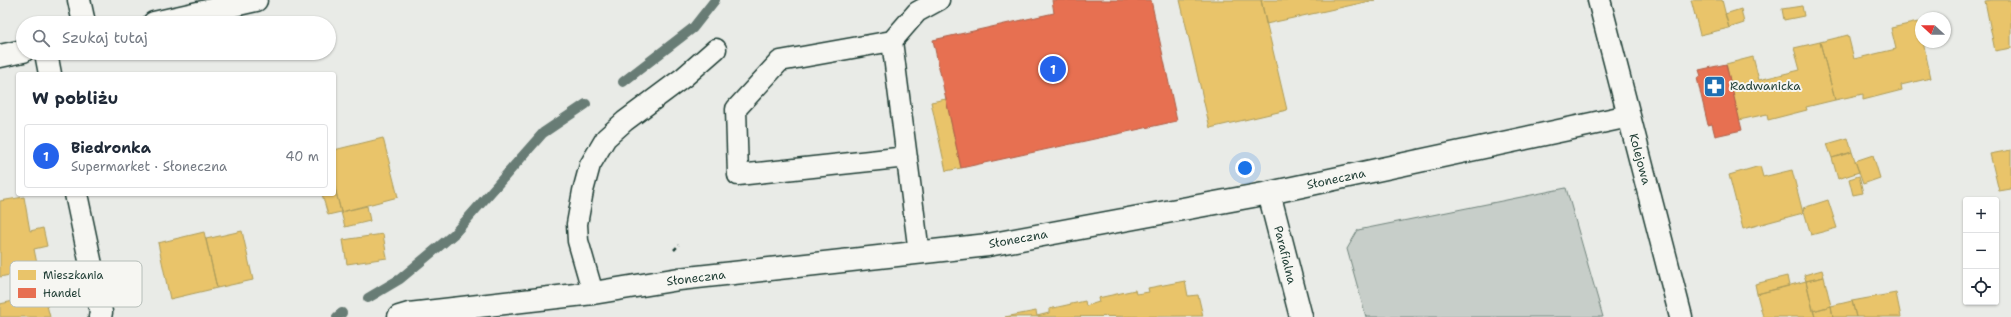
<!DOCTYPE html>
<html lang="pl">
<meta charset="utf-8">
<style>
body{margin:0;font-family:"Shantell Sans",sans-serif;background:#f6f6f7;color:#1f2937}
.controls{position:absolute;right:12px;bottom:12px;display:grid;overflow:hidden;border-radius:4px;box-shadow:0 1px 3px #0004}
.controls button{width:36px;height:36px;display:grid;place-items:center;padding:0;border:0;border-bottom:1px solid #e0e1e3;background:#fff;color:#1f2937;font:20px sans-serif}
.compass{position:absolute;left:1915px;top:12px;width:36px;height:36px;border-radius:50%;background:#fff;box-shadow:0 1px 3px #0004;rotate:291deg}
.you{position:absolute;left:1245px;top:168px;width:14px;height:14px;margin:-10px;border:3px solid #fff;border-radius:50%;background:#1a73e8;box-shadow:0 0 0 6px #1a73e833}
.badge{display:grid;place-items:center;width:26px;height:26px;border-radius:50%;background:#2563eb;color:#fff;font-size:13px;font-weight:700}
.pin{position:absolute;translate:-50% -50%;border:2px solid #fff;box-shadow:0 1px 4px #0006}
.list{margin:0;padding:0;list-style:none}
h2{display:flex;justify-content:space-between;align-items:center;height:52px;margin:0;padding:0 16px;font-size:17px}
h2 small{font-size:13px;font-weight:400;color:#747a83}
.list li{display:grid;grid-template-columns:26px 1fr auto;gap:12px;align-items:center;box-sizing:border-box;height:64px;margin:0 8px 8px;padding:0 8px;border:1px solid #e0e1e3;border-radius:4px}
.list b{display:block;font-size:15px;white-space:nowrap}
.list p{margin:0;font-size:13px;white-space:nowrap;color:#747a83}
.list em{font-size:13px;font-style:normal;color:#747a83}
.icon{flex:none;width:22px;height:22px;fill:none;stroke:currentColor;stroke-width:2;stroke-linecap:round;stroke-linejoin:round}
.map{position:relative;flex:none;width:2011px;height:317px;overflow:hidden}
.search{position:absolute;background:#fff;box-shadow:0 1px 3px #0004;left:16px;top:16px;width:320px;height:44px;display:flex;align-items:center;gap:10px;box-sizing:border-box;padding:0 14px;border-radius:22px;color:#747a83;font-size:15px}
.panel{position:absolute;background:#fff;box-shadow:0 1px 3px #0004;left:16px;top:72px;width:320px;height:124px;border-radius:4px}
.map>svg:first-child{display:block}
</style>
<div class="map">
<svg width="2011" height="317" viewBox="0 0 2011 317">
<rect width="100%" height="100%" fill="#e9ebe7"/>
<filter id="ink" filterUnits="userSpaceOnUse"><feTurbulence type="fractalNoise" baseFrequency=".025" numOctaves="2"/><feDisplacementMap in="SourceGraphic" scale="8" xChannelSelector="R" yChannelSelector="G"/><feConvolveMatrix kernelMatrix="1 2 1 2 8 2 1 2 1" color-interpolation-filters="sRGB"/></filter>
<g filter="url(#ink)">
<!-- green -->
<path fill="#c7cec9" stroke="#73867e" d="M1566,188L1603,317H1366L1347,249L1358,230Z"/>
<!-- homes -->
<path fill="#e9c46a" stroke="#ac9c5a" d="M1180,0H1261L1287,110L1210,128Z
M1261,0H1375L1266,24Z
M1691,0H1722L1729,28L1700,35Z
M1991,0H2011V48L1995,51L1985,1Z
M1802,6L1804,16L1784,20L1782,9Z
M1741,9L1744,23L1729,28L1725,14Z
M1918,22L1921,42H1923L1931,78L1901,85L1902,90L1863,100V94L1835,100L1820,42L1848,35L1854,59L1896,49L1891,28Z
M1820,42L1835,100L1806,107L1807,110L1768,120L1767,114L1739,120L1726,64L1753,57L1759,80L1800,70L1794,48Z
M946,99L961,168L946,171L931,102Z
M383,138L398,197L341,212L334,184V150Z
M1848,138L1852,152L1832,158L1827,144Z
M2011,150V189L1999,191L1990,154Z
M1852,152L1859,172L1838,179L1832,158Z
M1873,155L1880,178L1863,184L1855,161Z
M1760,166L1763,177L1792,170L1803,213L1743,229L1729,175Z
M1859,176L1863,193L1853,195L1849,179Z
M334,184L341,212L328,215L322,194H334Z
M24,197L30,231L43,228L47,246L34,249L38,269L0,277V201Z
M1828,200L1837,228L1811,235L1803,208Z
M367,206L370,221L345,227L341,212Z
M242,231L253,280L217,288L206,239Z
M204,232L217,288L170,299L158,243Z
M383,234L387,258L347,264L343,240Z
M1822,270L1824,277L1806,281L1804,275Z
M1787,276L1789,286L1757,294L1755,284Z
M1824,277L1831,306L1813,311L1806,281Z
M1185,281L1188,296L1198,295L1203,316L1005,317L1036,311L1037,316L1049,313V309L1085,301L1086,306L1099,302L1098,298L1135,290L1136,294L1149,292L1148,288Z
M1806,281L1815,317H1763L1757,294Z
M1896,293L1901,317H1856L1852,301Z
M44,294L50,317H0V304Z
M1852,301L1856,317H1833L1831,306Z
M1831,306L1833,317H1815L1813,311Z"/>
<!-- shops -->
<path fill="#e76f51" stroke="#ab6048" d="M1052,0H1151L1177,121L961,168L933,40L1054,13Z
M1726,64L1742,130L1715,136L1712,124L1708,125L1697,78L1701,76L1699,70Z"/>
<g fill="none" stroke-linecap="round" stroke-linejoin="round">
<!-- stream -->
<path stroke="#687c75" stroke-width="10" d="M623,82L693,28L715,0
M368,298L400,279L454,234L543,133L586,104
M337,317L342,313"/>
<defs>
<path id="service" d="M892,41L917,12L939,0
M907,157L738,175L736,109L780,61L892,41L919,253
M593,293L578,241L577,224L583,191L590,165L606,138L625,121L684,77L716,49"/>
<path id="minor" d="M79,0L84,23
M1599,0L1681,317
M46,53L50,74
M1269,193L1301,317
M76,194L101,312L100,317
M399,317L409,314L593,293L679,279L988,245L1269,193L1629,116"/>
<path id="primary" d="M154,23L256,0
M0,56L23,51"/>
</defs>
<!-- service casing -->
<use href="#service" stroke="#1f3d34" stroke-width="23"/>
<!-- minor casing -->
<use href="#minor" stroke="#1f3d34" stroke-width="25"/>
<!-- primary casing -->
<use href="#primary" stroke="#1f3d34" stroke-width="25"/>
<!-- path -->
<path stroke="#1f3d34" stroke-width="2.5" stroke-dasharray="4 3" stroke-linecap="butt" d="M674,250L679,245"/>
<!-- service -->
<use href="#service" stroke="#f6f6f2" stroke-width="20"/>
<!-- minor -->
<use href="#minor" stroke="#f6f6f2" stroke-width="22"/>
<!-- primary -->
<use href="#primary" stroke="#f6f6f2" stroke-width="22"/>
</g>
</g>
<!-- icons -->
<defs>
<symbol id="pharmacy-square" viewBox="-11 -11 22 22"><rect x="-9" y="-9" width="18" height="18" rx="4" fill="#1f6fb2" stroke="#f6f6f2"/><path d="M-2-6h4v4h4v4h-4v4h-4v-4h-4v-4h4Z" fill="#fff"/></symbol>
</defs>
<g fill-rule="evenodd">
<use href="#pharmacy-square" x="1702" y="74" width="25" height="25"/>
</g>
<g text-anchor="middle" dominant-baseline="central" stroke-width="4" stroke-linejoin="round" paint-order="stroke">
<!-- poi labels -->
<g font-size="12" fill="#1f3d34" stroke="#f6f6f2" text-anchor="start">
<text x="1730" y="86">Radwanicka</text>
</g>
<!-- street labels -->
<g font-size="12" fill="#1f3d34" stroke="#f6f6f2">
<text transform="translate(1640 159) rotate(75)">Kolejowa</text>
<text transform="translate(1336 179) rotate(-12)">Słoneczna</text>
<text transform="translate(1018 239) rotate(-10)">Słoneczna</text>
<text transform="translate(1285 255) rotate(76)">Parafialna</text>
<text transform="translate(696 278) rotate(-7)">Słoneczna</text>
</g>
</g>
<!-- legend -->
<rect x="10" y="261" width="132" height="46" rx="6" fill="#f6f6f2" stroke="#b6beb9" stroke-width="1"/>
<rect x="18" y="270" width="18" height="10" fill="#e9c46a"/>
<rect x="18" y="288" width="18" height="10" fill="#e76f51"/>
<g font-size="11" fill="#1f3d34">
<text x="43" y="279">Mieszkania</text>
<text x="43" y="297">Handel</text>
</g>
</svg>
<div class="controls">
<button>+</button>
<button>−</button>
<button><svg class="icon" aria-label="locate" viewBox="0 0 24 24"><circle cx="12" cy="12" r="6"/><path d="M12 2v4M12 18v4M2 12h4M18 12h4"/></svg></button>
</div>
<svg class="compass" viewBox="-18 -18 36 36"><path d="M0-13l5 13h-10z" fill="#e53935"/><path d="M0 13l5-13h-10z" fill="#747a83"/></svg>
<div class="you"></div>
<div class="pin badge" style="left:1053px;top:69px">1</div>
<div class="search"><svg class="icon" aria-label="search" viewBox="0 0 24 24"><circle cx="10" cy="10" r="6"/><path d="M15 15l6 6"/></svg>Szukaj tutaj</div>
<section class="panel">
<h2>W pobliżu<small></small></h2>
<ul class="list">
<li><span class="badge">1</span><div><b>Biedronka</b><p>Supermarket · Słoneczna</p></div><em>40 m</em></li>
</ul>
</section>
</div>
